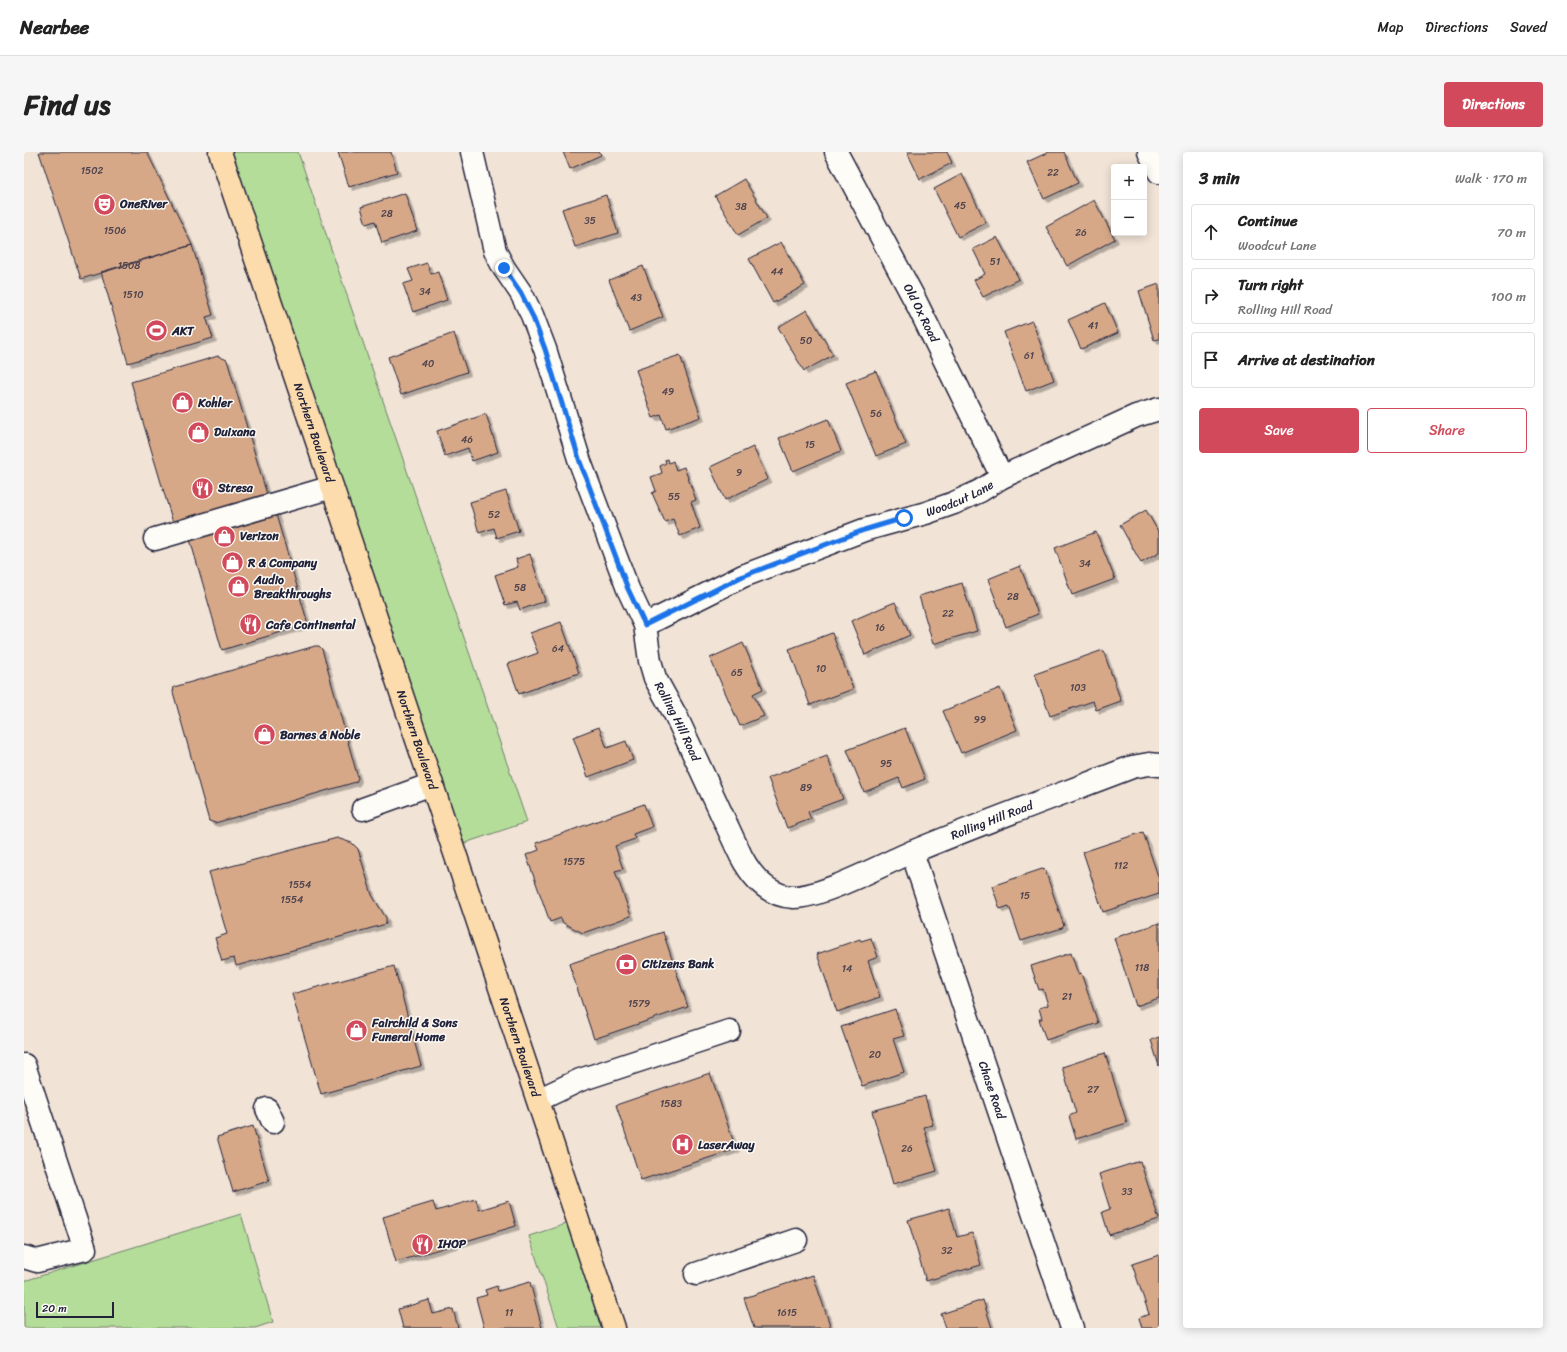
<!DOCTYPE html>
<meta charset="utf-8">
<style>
body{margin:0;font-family:Sriracha,sans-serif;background:#f6f6f6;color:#222}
.controls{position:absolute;right:12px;top:12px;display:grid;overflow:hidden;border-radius:4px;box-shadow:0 2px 10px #0003}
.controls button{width:36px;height:36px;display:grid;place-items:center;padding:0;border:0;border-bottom:1px solid #e0e0e0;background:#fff;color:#222;font:20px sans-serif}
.scale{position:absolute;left:12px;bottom:10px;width:78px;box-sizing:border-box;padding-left:4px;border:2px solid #22223b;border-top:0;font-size:11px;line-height:14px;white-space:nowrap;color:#22223b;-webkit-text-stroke:3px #fdfcf7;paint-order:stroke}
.stop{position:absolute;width:12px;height:12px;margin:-9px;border:3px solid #1a73e8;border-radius:50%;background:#fff}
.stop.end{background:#1a73e8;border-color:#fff;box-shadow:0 1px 4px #0008}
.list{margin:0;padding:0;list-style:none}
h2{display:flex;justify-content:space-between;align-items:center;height:52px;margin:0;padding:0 16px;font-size:17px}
h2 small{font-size:13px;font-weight:400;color:#767676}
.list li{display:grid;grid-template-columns:26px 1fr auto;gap:12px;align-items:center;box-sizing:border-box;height:56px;margin:0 8px 8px;padding:0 8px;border:1px solid #e0e0e0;border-radius:4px}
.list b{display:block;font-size:15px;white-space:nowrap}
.list p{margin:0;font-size:13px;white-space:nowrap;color:#767676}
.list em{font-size:13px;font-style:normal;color:#767676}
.actions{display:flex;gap:8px;padding:12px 16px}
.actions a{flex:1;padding:9px 0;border:1px solid #d1495b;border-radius:4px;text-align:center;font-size:14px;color:#d1495b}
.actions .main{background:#d1495b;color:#fff}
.icon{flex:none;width:22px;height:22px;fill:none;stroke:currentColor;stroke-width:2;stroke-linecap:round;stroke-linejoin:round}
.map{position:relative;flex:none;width:1135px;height:1176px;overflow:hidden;border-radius:4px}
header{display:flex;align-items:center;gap:24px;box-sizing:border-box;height:56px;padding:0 20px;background:#fff;border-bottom:1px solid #e0e0e0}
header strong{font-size:19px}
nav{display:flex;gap:22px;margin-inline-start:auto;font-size:14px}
.intro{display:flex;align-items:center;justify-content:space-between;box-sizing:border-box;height:96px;padding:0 24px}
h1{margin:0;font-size:28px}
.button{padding:10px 18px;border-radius:4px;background:#d1495b;color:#fff;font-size:14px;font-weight:700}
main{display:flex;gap:24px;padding:0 24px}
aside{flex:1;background:#fff;border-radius:4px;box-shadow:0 2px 10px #0003}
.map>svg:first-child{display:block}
</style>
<header>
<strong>Nearbee</strong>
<nav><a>Map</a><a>Directions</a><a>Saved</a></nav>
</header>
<div class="intro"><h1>Find us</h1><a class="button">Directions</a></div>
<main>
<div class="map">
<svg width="1135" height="1176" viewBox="0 0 1135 1176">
<defs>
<filter id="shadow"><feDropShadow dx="3.5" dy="3.5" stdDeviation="0" flood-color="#0004"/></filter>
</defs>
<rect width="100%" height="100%" fill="#f1e3d6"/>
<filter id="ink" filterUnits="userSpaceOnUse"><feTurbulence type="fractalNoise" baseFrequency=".025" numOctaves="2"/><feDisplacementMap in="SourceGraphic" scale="8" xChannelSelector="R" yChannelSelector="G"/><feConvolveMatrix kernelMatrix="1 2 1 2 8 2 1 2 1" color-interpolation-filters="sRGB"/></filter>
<g filter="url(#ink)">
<!-- green -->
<path fill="#b5dd9a" stroke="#6c806a" d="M196,0H274L503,670L429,695Z
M217,1062L249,1170L231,1176H0V1129Z
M554,1068L590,1176H535L505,1084Z"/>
<!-- building -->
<path fill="#d6a888" stroke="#22223b" filter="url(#shadow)" d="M15,0H123L168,93L57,127Z
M314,0H367L373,20L325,35Z
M539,0H576L577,3L546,17Z
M883,0H923L928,11L896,27Z
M1025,0H1040L1054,31L1020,47L1003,10Z
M938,22L962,71L934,85L910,37Z
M720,27L743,66L714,83L691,44Z
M381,41L393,79L358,91L351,69L342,72L337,55Z
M582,43L594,81L551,95L538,57Z
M1070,48L1091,87L1043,114L1022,75Z
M973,85L995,127L959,145L950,128L961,122L949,97Z
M757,90L781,133L749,151L725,107Z
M168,93L189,163L182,165L189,186L104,211L77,120Z
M403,111L407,122L414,120L423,148L389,160L379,132L389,129L384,117Z
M619,114L639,165L605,179L585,128Z
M1135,132V187L1130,188L1115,139Z
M1081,151L1094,181L1057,197L1044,168Z
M783,158L809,203L780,219L754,175Z
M1008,169L1030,228L1002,239L980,180Z
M430,181L443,220L377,243L364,205Z
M656,203L677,265L642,277L637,263L629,266L612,218Z
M194,204L203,208L244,346L150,374L107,230Z
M852,219L882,292L852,304L822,231Z
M462,262L474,300L448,309L444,296L421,304L413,279Z
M804,267L817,299L769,319L755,286Z
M729,295L744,327L701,348L686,315Z
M644,307L645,311L649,309L652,318L660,315L672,348L667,350L676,376L656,384L649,367L641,370L628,341L632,339L627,325L638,321L636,314L642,311L641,308Z
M482,339L495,379L473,386L470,376L455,381L446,350Z
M1122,358L1135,381V401L1117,411L1096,373Z
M251,359L284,472L198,498L165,384Z
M1072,380L1091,427L1048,443L1031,396Z
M506,402L521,449L496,458L493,450L481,453L471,423L494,415L492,407Z
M996,414L1014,462L982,475L964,427Z
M938,431L953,479L909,492L895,444Z
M871,450L886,483L841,503L827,469Z
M537,470L555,521L495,542L484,512L514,501L506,481Z
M808,481L829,537L786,553L765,497Z
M719,491L739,537L729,542L740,564L716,574L686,506Z
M291,494H295L298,497L334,626L332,630L191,671L185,669L149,540L150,535Z
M1079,498L1097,549L1072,558L1069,549L1026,564L1011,522Z
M976,536L993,578L937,601L919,559Z
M575,575L583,596L602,589L609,608L564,625L549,585Z
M881,576L901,627L879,636L875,626L840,640L823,598Z
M803,604L819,647L784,660L787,667L763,676L744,626Z
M620,652L628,675L609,682L611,687L591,694L599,717L591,719L607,764L559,781L539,771L537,766L526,770L502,703L515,698L512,691Z
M1119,680L1135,727V742L1079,760L1059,700Z
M313,686L328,691L334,697L348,743L362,766V772L212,814L210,806L198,809L191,786L203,782L185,720Z
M1018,717L1021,718L1040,774L1038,776L997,789L985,754L976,757L968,734Z
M1135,771V846L1112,854L1090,786Z
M639,780L664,855L570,887L545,812Z
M847,786L854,805L844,809L856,845L813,860L793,802L836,787L837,789Z
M1047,801L1054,822L1057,821L1074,871L1022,888L1015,867H1018L1015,856L1024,853L1019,837L1015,838L1007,814Z
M370,814L397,914L297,942L268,842Z
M871,857L880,884L869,887L880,920L838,934L817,875Z
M1135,885V914L1127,888Z
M1081,901L1103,971L1052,987L1045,964L1052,961L1038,915Z
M686,921L712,997L617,1028L592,953Z
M901,944L909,973L900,975L913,1019L869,1032L848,959Z
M229,974L245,1029L209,1040L193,985Z
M1116,1009L1135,1067L1085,1083L1078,1060L1086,1057L1075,1022Z
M452,1047L455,1058L485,1049L492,1074L372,1110L359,1065L409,1050L412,1059Z
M925,1056L933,1085L948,1081L957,1113L902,1129L884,1068Z
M1135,1103V1176H1118L1115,1166L1125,1162L1108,1112Z
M789,1123L807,1176H730L720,1146Z
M506,1130L518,1176H460L452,1146L463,1143L461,1138L473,1134L474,1139Z
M405,1148L409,1162L429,1157L434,1176H379L374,1157Z
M959,1148L968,1176H922L917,1162Z"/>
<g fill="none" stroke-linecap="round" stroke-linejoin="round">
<defs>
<g id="minor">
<path id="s1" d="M448,0L471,99L480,116L497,141L508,163L521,197L556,310L604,437L621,473L626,509L631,526L652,564L717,704C728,725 744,744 769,745C797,746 859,712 888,700C960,670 1035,643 1108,615L1125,612L1135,613"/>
<path id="s2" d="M812,0L891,148L978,325"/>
<path d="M1125,0L1135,20"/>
<path d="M131,387L308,335"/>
<path id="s3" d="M621,473L719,424L840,378L902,361L930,351L956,339L978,325L1112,264L1135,257"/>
<path d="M339,657L408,632"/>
<path id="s4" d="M888,700C940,859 996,1017 1048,1176"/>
<path d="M0,913L61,1097L13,1109L0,1105"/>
<path d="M514,948L556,928L705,879"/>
<path d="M243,957L249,970"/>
<path d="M672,1122L772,1088"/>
</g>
<g id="major">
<path id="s5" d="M196,0L590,1176"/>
</g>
</defs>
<!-- minor casing -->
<use href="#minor" stroke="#22223b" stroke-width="25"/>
<!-- major casing -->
<use href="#major" stroke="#22223b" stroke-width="25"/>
<!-- minor -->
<use href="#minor" stroke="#fdfcf7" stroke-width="22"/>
<!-- major -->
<use href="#major" stroke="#fcdcac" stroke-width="22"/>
</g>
</g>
<g fill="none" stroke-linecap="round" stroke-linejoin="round" filter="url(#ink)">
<!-- route -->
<path stroke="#1a73e8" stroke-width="5" d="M480,116L497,141L508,163L521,197L556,310L604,437L621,473L719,424L840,378L880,366"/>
</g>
<!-- icons -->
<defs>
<symbol id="theatre-disc" viewBox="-11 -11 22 22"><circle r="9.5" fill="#d1495b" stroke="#fdfcf7"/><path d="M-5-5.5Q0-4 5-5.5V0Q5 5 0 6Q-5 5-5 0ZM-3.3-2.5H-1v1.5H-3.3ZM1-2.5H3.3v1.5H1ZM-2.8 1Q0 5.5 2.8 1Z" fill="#fff"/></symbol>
<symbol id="stadium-disc" viewBox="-11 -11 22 22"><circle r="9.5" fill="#d1495b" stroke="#fdfcf7"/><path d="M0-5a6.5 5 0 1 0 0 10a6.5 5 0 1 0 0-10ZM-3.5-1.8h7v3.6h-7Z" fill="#fff"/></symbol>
<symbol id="shop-disc" viewBox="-11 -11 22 22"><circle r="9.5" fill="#d1495b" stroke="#fdfcf7"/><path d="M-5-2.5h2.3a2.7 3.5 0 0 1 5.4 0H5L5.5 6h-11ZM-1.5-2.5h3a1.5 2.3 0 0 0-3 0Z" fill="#fff"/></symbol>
<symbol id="restaurant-disc" viewBox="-11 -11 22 22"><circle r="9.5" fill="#d1495b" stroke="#fdfcf7"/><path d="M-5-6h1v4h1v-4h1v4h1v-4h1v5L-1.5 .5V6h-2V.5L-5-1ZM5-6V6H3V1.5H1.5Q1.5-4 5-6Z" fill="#fff"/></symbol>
<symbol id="bank-disc" viewBox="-11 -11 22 22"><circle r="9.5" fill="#d1495b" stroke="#fdfcf7"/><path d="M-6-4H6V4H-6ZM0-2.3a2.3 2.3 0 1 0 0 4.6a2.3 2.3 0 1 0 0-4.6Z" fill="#fff"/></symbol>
<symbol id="hospital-disc" viewBox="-11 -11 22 22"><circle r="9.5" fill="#d1495b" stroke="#fdfcf7"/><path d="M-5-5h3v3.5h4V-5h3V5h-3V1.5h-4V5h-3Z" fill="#fff"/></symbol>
</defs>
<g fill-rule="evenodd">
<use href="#theatre-disc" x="68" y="40" width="25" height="25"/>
<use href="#stadium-disc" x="120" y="166" width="25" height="25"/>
<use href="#shop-disc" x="146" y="238" width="25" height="25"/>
<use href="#shop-disc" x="162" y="268" width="25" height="25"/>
<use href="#restaurant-disc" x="166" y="324" width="25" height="25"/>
<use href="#shop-disc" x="188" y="372" width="25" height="25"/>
<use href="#shop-disc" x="196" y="398" width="25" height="25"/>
<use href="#shop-disc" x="202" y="422" width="25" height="25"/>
<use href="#restaurant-disc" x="214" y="460" width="25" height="25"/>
<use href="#shop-disc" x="228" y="570" width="25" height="25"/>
<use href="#bank-disc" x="590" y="800" width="25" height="25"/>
<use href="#shop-disc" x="320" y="866" width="25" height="25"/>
<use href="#hospital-disc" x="646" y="980" width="25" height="25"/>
<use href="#restaurant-disc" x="386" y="1080" width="25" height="25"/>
</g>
<g text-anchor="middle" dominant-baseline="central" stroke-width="3" stroke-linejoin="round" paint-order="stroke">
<!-- number labels -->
<g font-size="10" fill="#4f444e">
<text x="68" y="19">1502</text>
<text x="1029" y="21">22</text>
<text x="936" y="54">45</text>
<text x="717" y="55">38</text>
<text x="363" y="62">28</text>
<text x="566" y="69">35</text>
<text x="91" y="79">1506</text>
<text x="1057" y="81">26</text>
<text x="971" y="110">51</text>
<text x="105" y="114">1508</text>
<text x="753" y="120">44</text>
<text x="401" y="140">34</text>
<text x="109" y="143">1510</text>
<text x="612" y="146">43</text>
<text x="1069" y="174">41</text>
<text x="782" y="189">50</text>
<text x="1005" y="204">61</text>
<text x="404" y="212">40</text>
<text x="644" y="240">49</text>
<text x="852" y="262">56</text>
<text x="443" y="288">46</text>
<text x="786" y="293">15</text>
<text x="715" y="321">9</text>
<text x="650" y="345">55</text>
<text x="470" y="363">52</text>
<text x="1061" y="412">34</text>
<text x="496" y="436">58</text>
<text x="989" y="445">28</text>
<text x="924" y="462">22</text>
<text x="856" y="476">16</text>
<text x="534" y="497">64</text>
<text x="797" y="517">10</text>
<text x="713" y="521">65</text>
<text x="1054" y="536">103</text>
<text x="956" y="568">99</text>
<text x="862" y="612">95</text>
<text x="782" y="636">89</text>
<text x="550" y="710">1575</text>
<text x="1097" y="714">112</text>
<text x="276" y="733">1554</text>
<text x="1001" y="744">15</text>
<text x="268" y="748">1554</text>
<text x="1118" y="816">118</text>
<text x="823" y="817">14</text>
<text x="1043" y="845">21</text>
<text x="615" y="852">1579</text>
<text x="851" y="903">20</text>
<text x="1069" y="938">27</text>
<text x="647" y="952">1583</text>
<text x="883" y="997">26</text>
<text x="1103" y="1040">33</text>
<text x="923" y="1099">32</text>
<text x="485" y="1161">11</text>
<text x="763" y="1161">1615</text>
</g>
<!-- poi labels -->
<g font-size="12" font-weight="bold" fill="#22223b" stroke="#fdfcf7" text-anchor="start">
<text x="96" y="52">OneRiver</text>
<text x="148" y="179">AKT</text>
<text x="174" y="251">Kohler</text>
<text x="190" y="280">Duixana</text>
<text x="194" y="336">Stresa</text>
<text x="216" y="384">Verizon</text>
<text x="224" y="411">R &amp; Company</text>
<text x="230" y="428">Audio<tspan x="230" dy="14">Breakthroughs</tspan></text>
<text x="242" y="473">Cafe Continental</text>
<text x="256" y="583">Barnes &amp; Noble</text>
<text x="618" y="812">Citizens Bank</text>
<text x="348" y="871">Fairchild &amp; Sons<tspan x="348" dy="14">Funeral Home</tspan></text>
<text x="674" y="993">LaserAway</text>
<text x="414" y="1092">IHOP</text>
</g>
<!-- street labels -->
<g font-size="12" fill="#22223b" stroke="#fdfcf7">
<text stroke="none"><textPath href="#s2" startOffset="182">Old Ox Road</textPath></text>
<text stroke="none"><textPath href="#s5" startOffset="296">Northern Boulevard</textPath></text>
<text stroke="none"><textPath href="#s3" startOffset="340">Woodcut Lane</textPath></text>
<text stroke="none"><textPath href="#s1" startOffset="609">Rolling Hill Road</textPath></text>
<text stroke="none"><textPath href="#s5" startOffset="620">Northern Boulevard</textPath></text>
<text stroke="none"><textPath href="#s1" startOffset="1041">Rolling Hill Road</textPath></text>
<text stroke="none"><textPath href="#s5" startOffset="944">Northern Boulevard</textPath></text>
<text stroke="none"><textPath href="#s4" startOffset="251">Chase Road</textPath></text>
</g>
</g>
</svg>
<div class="controls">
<button>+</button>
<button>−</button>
</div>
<div class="scale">20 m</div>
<div class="stop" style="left:880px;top:366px"></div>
<div class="stop end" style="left:480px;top:116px"></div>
</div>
<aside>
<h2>3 min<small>Walk · 170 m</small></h2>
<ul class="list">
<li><svg class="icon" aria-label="ahead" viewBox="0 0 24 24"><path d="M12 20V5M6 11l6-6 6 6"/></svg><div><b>Continue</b><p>Woodcut Lane</p></div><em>70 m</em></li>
<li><svg class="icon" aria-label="right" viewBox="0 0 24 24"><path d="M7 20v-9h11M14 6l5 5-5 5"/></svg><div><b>Turn right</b><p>Rolling Hill Road</p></div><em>100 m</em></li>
<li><svg class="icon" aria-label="arrive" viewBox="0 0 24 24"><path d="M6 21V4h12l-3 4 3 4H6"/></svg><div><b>Arrive at destination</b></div></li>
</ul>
<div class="actions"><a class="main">Save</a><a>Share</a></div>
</aside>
</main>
